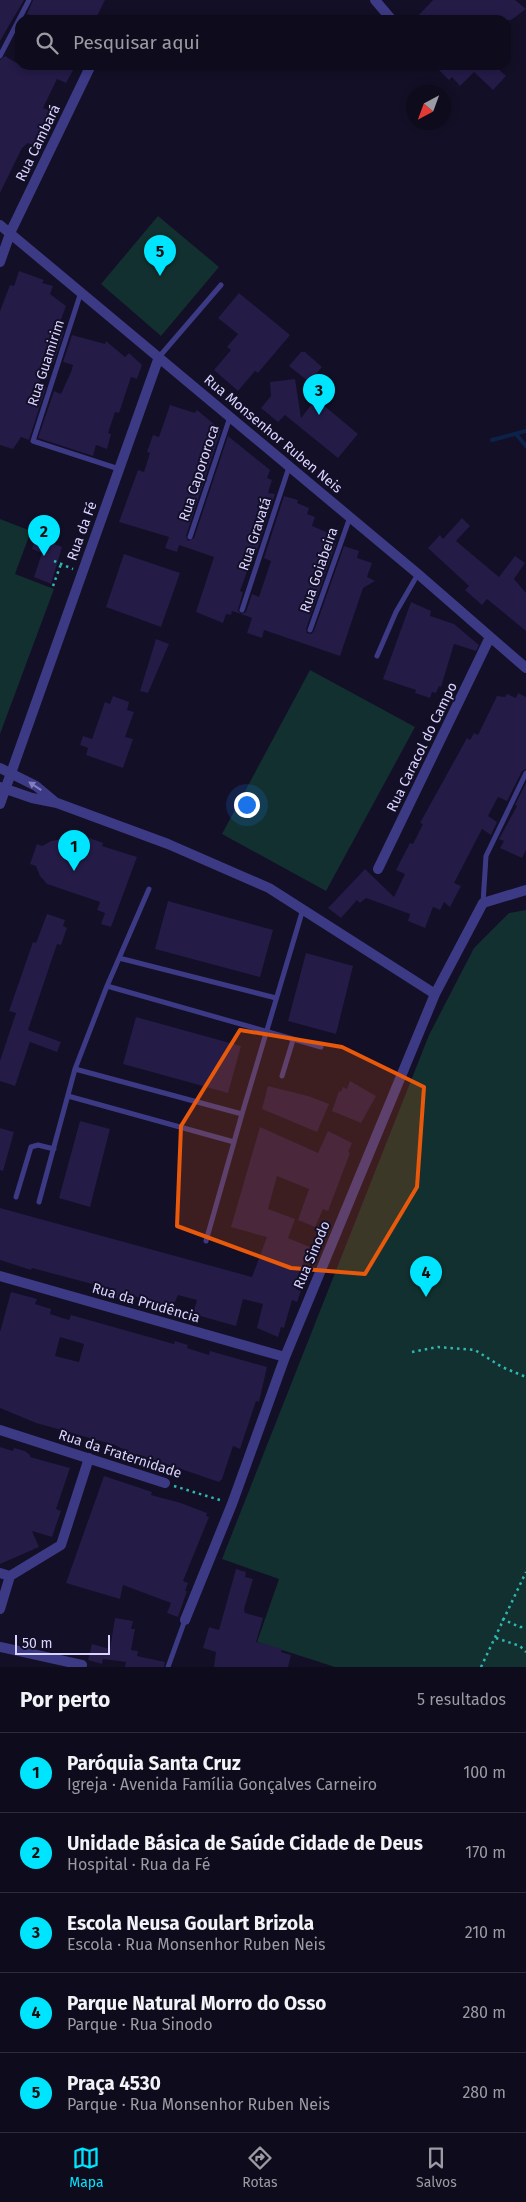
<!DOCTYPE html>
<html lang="pt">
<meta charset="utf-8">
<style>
body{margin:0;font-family:"Fira Sans",sans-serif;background:#171425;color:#f1f3f6}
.compass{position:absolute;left:406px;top:85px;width:45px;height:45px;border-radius:50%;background:#0e0b1c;box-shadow:0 2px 8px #0003;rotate:221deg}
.scale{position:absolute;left:15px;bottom:12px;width:95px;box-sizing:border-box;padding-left:5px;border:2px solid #d9d4ff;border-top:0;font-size:14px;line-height:18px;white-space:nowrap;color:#d9d4ff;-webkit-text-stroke:4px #130f26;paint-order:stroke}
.you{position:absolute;left:246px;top:804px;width:18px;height:18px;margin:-12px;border:4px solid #fff;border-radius:50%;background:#1a73e8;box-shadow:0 0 0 8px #1a73e833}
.badge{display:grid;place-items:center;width:32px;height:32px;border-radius:50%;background:#00e5ff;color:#111;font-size:16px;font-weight:700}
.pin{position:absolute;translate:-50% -41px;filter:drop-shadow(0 1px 2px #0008)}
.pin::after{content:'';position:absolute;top:26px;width:18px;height:15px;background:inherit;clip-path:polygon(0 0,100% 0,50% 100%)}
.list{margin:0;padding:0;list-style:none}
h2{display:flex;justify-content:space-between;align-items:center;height:65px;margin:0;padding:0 20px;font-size:21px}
h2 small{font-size:16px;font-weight:400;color:#9b9ba3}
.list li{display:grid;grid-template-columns:32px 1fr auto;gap:15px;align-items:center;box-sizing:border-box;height:80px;padding:0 20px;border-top:1px solid #2e2b3b}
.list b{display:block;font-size:19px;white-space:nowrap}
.list p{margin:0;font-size:16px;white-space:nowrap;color:#9b9ba3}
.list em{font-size:16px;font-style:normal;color:#9b9ba3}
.icon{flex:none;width:28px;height:28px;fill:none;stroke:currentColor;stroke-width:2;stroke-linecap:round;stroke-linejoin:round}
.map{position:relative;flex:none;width:526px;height:1667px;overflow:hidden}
.search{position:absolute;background:#0e0b1c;box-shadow:0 2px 8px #0003;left:15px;right:15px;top:15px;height:55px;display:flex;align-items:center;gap:12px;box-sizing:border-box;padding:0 18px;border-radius:15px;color:#9b9ba3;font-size:19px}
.sheet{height:465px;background:#0e0b1c}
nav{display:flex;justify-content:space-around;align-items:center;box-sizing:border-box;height:70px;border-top:1px solid #2e2b3b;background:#0e0b1c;font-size:14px;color:#9b9ba3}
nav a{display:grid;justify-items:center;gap:2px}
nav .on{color:#00e5ff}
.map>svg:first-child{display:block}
</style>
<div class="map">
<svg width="526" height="1667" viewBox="0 0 526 1667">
<rect width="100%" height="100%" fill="#130f26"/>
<!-- green -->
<path fill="#12302f" d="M158,216L219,267L161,336L101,284Z
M0,519L31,531L15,574L54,589L0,734Z
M310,670L415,727L326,891L222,834Z
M526,910V1667H335L257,1642L279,1579L222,1559L429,1035L474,948L509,913Z"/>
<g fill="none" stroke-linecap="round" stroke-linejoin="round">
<!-- stream -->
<path stroke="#0c2248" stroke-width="4" d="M516,434L526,446
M492,440L526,431"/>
</g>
<!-- building -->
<path fill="#241b47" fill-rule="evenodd" d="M0,0H24L0,41Z
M33,0H105L95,20H40L27,14Z
M433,0H515L526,9L511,20H414Z
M5,56L20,65H76L66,83L57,79L43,108L51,111L40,131L46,134L39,148L28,143L22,148L0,193V60Z
M434,65H494L506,76L493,90L474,72L460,86L452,77L449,80Z
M19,271L44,280L42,283L53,286L50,294L66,306L58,328L64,331L54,362L51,366L46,364L39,384L46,387L29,440L21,437L13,449L0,445V311L10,285L14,286Z
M239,293L290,335L258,373L255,371L238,391L214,370L231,350L227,347L238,334L218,318Z
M72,335L105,344L106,341L125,357L129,353L142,365L137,379L131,377L119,413L115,412L108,433L111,434L107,449L96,445L93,456L38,438L54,391L61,394L71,372L73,365L63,362Z
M301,352H305L322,367L309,382L289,366Z
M295,379L301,418L316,399L358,434L338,458L285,415L278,422L261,408L271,396L270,382Z
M170,405L195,413L197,410L221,430L186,536L188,541L194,538L228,436L270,470L267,478L272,480L268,493L275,494L255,556L253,555L240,591L243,592L238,610L241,614L232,611L231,615L226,614L223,623L196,612L214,557L179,545L177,552L165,548L169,537L119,522L138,470L144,472L150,453L147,452L153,435L159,437Z
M284,496L298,500L297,503L309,508L307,514L315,517L312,526L331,534L328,540L336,543L306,629L307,633L311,634L314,631L344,546L359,551L357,558L372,563L367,577L375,581L363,588L340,656L264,630L262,638L247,633L252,618L241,614L246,612L252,594L259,597L271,561L264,558Z
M462,518L470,526L456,541L499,577L515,556L525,563L514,579L526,593V631L487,599L482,605L465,590L469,586L428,548L440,535L443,539Z
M36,537L62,547L51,584L34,577L42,553L32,549Z
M124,554L180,573L161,627L106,607Z
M411,602L431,611L430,616L454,624L479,645L476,651L454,644L441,687L439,686L436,693L432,692L430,698L415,693L416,690L383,679Z
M156,639L169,644L148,693L140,691Z
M518,693L526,697V769L522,771L507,801L498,797L488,816L497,822L491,835L482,829L454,883L461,886L450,907L444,902L440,910L433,907L425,928L408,921L410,914L366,898L360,903L357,900L341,918L328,908L365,869L394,897L405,874L396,870L410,843L413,844L423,824L420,823L467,738L470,740L474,733L478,735L497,696L505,697L507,694L516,698Z
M113,696L129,702L127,710L134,712L125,737L133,739L123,768L86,755L88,748L80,745L83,736L92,739L105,702L110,704Z
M526,783V850L522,858L500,848L504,841L499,839L517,806L515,805Z
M87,837L103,843L102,846L137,857L111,927L101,924L105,913L97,910L100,902L47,884L40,876L36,866L30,864L37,844L42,846L51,841L62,839L84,846Z
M168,901L273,930L260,977L155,949Z
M47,914L65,920L63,926L67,928L61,945L57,944L28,1030L61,1042L57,1052L30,1042L15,1086L0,1081V1061L16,1013L9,1011L33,942L36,943Z
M306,953L353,966L336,1034L288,1021Z
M136,1017L241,1046L228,1093L123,1064Z
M350,1081L376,1096L361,1123L332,1111L339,1091L341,1092L343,1087L347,1089Z
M268,1086L308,1096L329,1104L317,1132L262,1109Z
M80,1121L110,1129L90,1207L59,1198Z
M260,1127L318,1153L328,1131L352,1143L348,1152L350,1153L328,1211L323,1209L315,1227L298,1220L309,1189L277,1176L268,1209L295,1219L288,1238L312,1248L308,1259L305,1258L296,1281V1289L301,1291L297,1302L292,1300L284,1328L281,1327L278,1337L257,1328L263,1304L243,1299L236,1326L193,1314L197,1300L178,1295L172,1309L134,1296L132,1302L94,1292L96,1285L32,1268L31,1270L0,1260V1208L252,1277L267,1237L231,1227Z
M0,1128L14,1132L3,1171L0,1170Z
M11,1292L37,1299L35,1304L51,1309L50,1314L69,1320L71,1315L174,1344L175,1341L188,1345L187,1348L209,1355L210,1351L267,1367L259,1402L256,1401L240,1449L233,1446L222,1479L219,1482L137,1454L135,1460L127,1457V1451L115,1445L36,1423L0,1408V1332ZM60,1337L84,1344L79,1362L55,1356Z
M0,1447L13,1451L14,1448L25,1451L30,1455V1457L70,1468L56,1509L61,1511L52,1537L32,1531L39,1547L0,1564Z
M104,1476L152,1492L151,1495L181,1503L207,1513L206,1516L209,1517L183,1581L188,1583L185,1591H187L178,1617L167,1613L171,1603L123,1585L120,1599L66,1583Z
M236,1569L246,1572L245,1577L253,1579L244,1609L245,1613L263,1618L256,1642L282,1649L281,1652L291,1655L288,1667H214L216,1652L203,1648L209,1627L219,1630Z
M115,1618L133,1621L131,1629H135L131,1650L138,1651L137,1656L165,1662L164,1667H125L126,1662L103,1659L102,1664L88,1660L92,1644L110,1649Z"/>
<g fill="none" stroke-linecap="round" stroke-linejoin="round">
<!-- path -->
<path stroke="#2fb8b0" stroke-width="2.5" stroke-dasharray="2.5 4" stroke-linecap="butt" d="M54,561L73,569
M53,586L61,564
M412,1352L438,1347L475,1350L502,1367L526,1377
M174,1486L223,1501
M502,1619L520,1627H526
M496,1638L520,1646L526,1652
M481,1667L526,1572"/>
<!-- service -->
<path stroke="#3d3a85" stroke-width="5" d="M0,56L29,0
M81,292L33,441L119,469
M159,357L221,285
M190,537L230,417
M242,610L289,467
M310,630L350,517
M377,656L396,612L418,574
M149,889L107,986L75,1069L242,1114L303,909
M483,903L486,856L526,773
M119,958L276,998
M107,986L321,1047
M282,1076L293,1040
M68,1096L234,1142
M16,1197L31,1147L38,1145L54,1149
M39,1202L75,1069
M206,1241L242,1114
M168,1667L185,1620"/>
<!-- minor -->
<path stroke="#3d3a85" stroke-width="10" d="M375,0L392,20
M0,225L418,574L526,668
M0,262L11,231L91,65
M0,768L36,786L54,801
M0,787L32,798L57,803L168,844L269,888L435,994
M0,804L159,357
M378,869L490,637
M0,1276L285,1357
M0,1430L165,1483
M0,1573L10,1576
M10,1576L61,1545L89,1458
M0,1609L10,1576
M185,1620L232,1504L285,1357L435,994L483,903L526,890
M0,1647L82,1665"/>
</g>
<!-- one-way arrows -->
<defs><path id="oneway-solid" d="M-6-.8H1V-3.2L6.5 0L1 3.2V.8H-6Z" transform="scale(1.25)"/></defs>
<use fill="#837fbc" href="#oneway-solid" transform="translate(35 786) rotate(-147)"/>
<!-- marked area -->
<path fill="#e8590c" fill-opacity="0.2" stroke="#e8590c" stroke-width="4" stroke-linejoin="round" d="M240,1030L342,1047L424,1087L417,1187L365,1274L291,1268L177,1226L181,1126Z"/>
<g text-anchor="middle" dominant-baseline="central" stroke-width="4" stroke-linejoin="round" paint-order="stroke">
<!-- street labels -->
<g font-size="14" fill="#d9d4ff" stroke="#130f26">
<text transform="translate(38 143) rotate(-64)">Rua Cambará</text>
<text transform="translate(46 363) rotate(-72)">Rua Guamirim</text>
<text transform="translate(273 434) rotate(40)">Rua Monsenhor Ruben Neis</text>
<text transform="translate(199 473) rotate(-72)">Rua Capororoca</text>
<text transform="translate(82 531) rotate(-70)">Rua da Fé</text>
<text transform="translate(255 534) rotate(-72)">Rua Gravatá</text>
<text transform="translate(319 570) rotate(-71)">Rua Goiabeira</text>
<text transform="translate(422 747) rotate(-64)">Rua Caracol do Campo</text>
<text transform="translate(312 1255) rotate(-67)">Rua Sinodo</text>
<text transform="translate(146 1303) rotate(16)">Rua da Prudência</text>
<text transform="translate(120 1454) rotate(18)">Rua da Fraternidade</text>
</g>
</g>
</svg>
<svg class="compass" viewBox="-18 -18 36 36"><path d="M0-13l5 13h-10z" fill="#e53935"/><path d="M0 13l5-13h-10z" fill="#9b9ba3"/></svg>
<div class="scale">50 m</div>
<div class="you"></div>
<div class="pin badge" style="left:74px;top:871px">1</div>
<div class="pin badge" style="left:44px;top:556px">2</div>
<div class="pin badge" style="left:319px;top:415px">3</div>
<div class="pin badge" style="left:426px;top:1297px">4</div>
<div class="pin badge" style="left:160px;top:276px">5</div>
<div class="search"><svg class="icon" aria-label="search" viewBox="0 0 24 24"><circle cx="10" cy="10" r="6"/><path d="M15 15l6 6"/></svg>Pesquisar aqui</div>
</div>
<section class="sheet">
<h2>Por perto<small>5 resultados</small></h2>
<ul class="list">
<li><span class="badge">1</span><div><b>Paróquia Santa Cruz</b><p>Igreja · Avenida Família Gonçalves Carneiro</p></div><em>100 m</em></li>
<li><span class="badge">2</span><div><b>Unidade Básica de Saúde Cidade de Deus</b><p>Hospital · Rua da Fé</p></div><em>170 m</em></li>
<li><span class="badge">3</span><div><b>Escola Neusa Goulart Brizola</b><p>Escola · Rua Monsenhor Ruben Neis</p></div><em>210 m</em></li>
<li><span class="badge">4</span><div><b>Parque Natural Morro do Osso</b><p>Parque · Rua Sinodo</p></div><em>280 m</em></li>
<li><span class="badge">5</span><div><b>Praça 4530</b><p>Parque · Rua Monsenhor Ruben Neis</p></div><em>280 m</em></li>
</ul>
</section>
<nav>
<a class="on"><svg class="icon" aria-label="map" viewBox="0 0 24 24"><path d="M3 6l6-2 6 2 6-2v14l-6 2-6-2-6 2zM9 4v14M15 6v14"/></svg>Mapa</a>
<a><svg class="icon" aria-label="directions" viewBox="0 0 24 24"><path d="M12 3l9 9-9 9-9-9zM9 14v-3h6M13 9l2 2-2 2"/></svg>Rotas</a>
<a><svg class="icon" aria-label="saved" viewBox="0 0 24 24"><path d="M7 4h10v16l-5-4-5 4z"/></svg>Salvos</a>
</nav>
